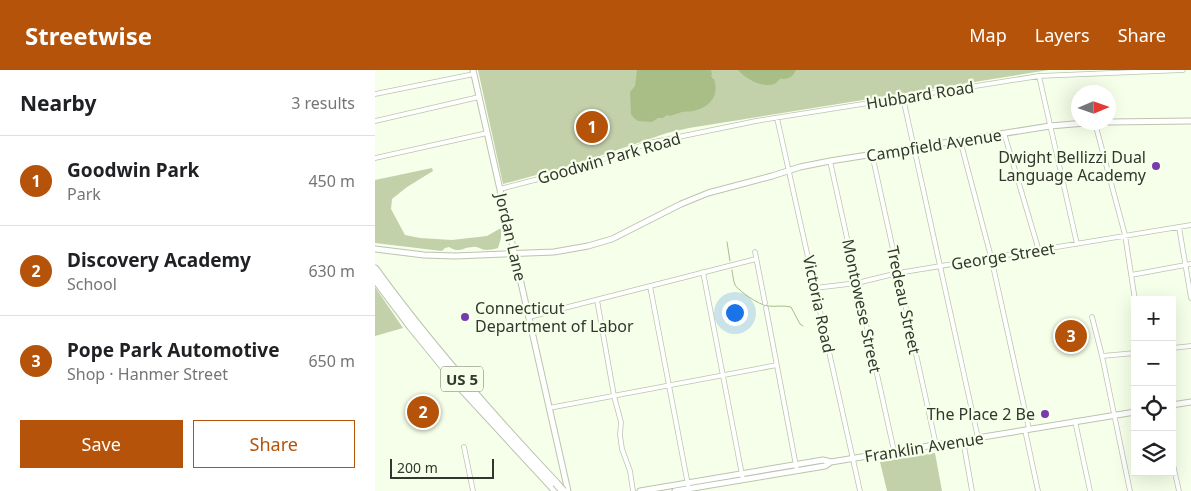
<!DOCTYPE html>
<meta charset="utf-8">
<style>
body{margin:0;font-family:"Noto Sans",sans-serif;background:#f2f2f2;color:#202124}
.controls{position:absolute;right:15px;bottom:15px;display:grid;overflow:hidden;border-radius:0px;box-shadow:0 5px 20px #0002}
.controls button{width:45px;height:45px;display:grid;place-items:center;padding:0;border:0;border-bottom:1px solid #e0e0e0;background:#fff;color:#202124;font:25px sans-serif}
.compass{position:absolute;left:696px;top:15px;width:45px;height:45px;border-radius:50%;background:#fff;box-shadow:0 5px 20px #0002;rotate:88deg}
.scale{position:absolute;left:15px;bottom:12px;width:104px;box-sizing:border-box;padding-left:5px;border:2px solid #33362e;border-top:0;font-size:14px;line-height:18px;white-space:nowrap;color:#33362e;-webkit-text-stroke:4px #f6ffe9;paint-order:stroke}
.you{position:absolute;left:359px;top:242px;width:18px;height:18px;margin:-12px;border:4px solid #fff;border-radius:50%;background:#1a73e8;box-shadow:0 0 0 8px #1a73e833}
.badge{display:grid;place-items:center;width:32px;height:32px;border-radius:50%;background:#b45309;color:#fff;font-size:16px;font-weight:700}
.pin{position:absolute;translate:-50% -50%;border:2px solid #fff;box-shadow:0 1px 5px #0006}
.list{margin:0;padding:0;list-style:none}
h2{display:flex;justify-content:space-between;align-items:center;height:65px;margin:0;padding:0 20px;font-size:21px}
h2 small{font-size:16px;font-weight:400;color:#757577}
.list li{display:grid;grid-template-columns:32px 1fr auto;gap:15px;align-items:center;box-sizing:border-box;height:90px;padding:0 20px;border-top:1px solid #e0e0e0}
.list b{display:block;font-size:19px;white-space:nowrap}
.list p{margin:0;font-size:16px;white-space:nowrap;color:#757577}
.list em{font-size:16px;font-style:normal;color:#757577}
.actions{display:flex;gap:10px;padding:15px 20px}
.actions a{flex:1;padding:11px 0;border:1px solid #b45309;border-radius:0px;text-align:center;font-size:18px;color:#b45309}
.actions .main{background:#b45309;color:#fff}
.icon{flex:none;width:28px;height:28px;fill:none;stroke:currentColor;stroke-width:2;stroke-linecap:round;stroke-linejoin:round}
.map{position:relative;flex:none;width:816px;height:421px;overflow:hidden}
header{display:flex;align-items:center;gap:30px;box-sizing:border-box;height:70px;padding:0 25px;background:#b45309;color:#fff}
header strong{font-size:24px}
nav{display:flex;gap:28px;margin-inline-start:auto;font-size:18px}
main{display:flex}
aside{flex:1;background:#fff}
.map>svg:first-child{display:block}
</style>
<header>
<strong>Streetwise</strong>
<nav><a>Map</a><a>Layers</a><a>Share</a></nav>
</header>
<main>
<aside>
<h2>Nearby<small>3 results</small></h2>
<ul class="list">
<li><span class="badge">1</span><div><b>Goodwin Park</b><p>Park</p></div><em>450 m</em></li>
<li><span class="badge">2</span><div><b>Discovery Academy</b><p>School</p></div><em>630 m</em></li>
<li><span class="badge">3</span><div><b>Pope Park Automotive</b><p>Shop · Hanmer Street</p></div><em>650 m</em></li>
</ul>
<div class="actions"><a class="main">Save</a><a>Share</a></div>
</aside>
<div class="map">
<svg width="816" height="421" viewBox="0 0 816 421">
<rect width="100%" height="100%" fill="#f6ffe9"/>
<!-- green -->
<path fill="#c2d1aa" d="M103,0H674L314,58L292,63L198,95L128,114Z
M57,98L58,101L32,117L17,129L16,139L30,165L45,168L77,170L112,166L126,158V168L123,178C120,179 114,180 111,180C106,180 103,176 98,177C87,177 86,184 74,177L70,178L67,181L0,173V110Z
M0,217L28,258L0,266Z
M560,383L567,421H512L505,392Z"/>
<!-- water -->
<path fill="#a9bd87" d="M262,0H336L337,5L336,6L338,9H339C344,24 337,35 322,40C317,42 312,41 307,42C303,43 299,45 295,46L292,45L288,48H283L277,52L263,51L259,48L256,44L255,22L260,16Z
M363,0H421C418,6 416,8 409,9C408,9 407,8 405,9C403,10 402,13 399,14C387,18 371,9 363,0Z"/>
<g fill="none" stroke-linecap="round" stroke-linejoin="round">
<!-- stream -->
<path stroke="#a9bd87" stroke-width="1" d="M352,172L355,191
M357,200C358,205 358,210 360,215C365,222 384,235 393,236C401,237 408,235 416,237L425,254L428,256"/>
<defs>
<path id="street" d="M664,6L702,174
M0,24L99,4
M528,28L603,368
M402,48L485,421
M0,51L104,27
M720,53L750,165L760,230
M629,63L664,181
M585,70L616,187L654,359
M497,84L561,375
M0,88L112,63
M455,91L519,381
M125,119L198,100L274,73L381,51L664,6L808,0
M804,157L816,228
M380,182L390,233
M328,202L368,410
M756,205L816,194
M275,216L313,415
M440,218L482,213L523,203L816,155
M222,230L239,326L246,352L245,365L247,379L255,401L258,421
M391,238L422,401
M154,247L381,189
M717,247L727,286L755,421
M797,278L816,276
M727,286L760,283
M174,338L402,295
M700,351L715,421
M650,360L663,421
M588,370L597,421
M89,377L98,421
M797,390L804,421"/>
<path id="secondary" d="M98,0L193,421
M734,52L816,51
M0,179L49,185L80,186L179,182L213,176L237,169L306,134L333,123L397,106L425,97L455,91L675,56L722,52
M797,335L816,332
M265,421L448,390L456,392L760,342
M300,421L450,396L456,392"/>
<path id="highway" d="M0,199C55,275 117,345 181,413
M0,209L36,257L85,317L181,421"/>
</defs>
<!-- street casing -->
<use href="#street" stroke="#bcc4b0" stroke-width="5.5"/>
<!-- secondary casing -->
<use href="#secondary" stroke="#bcc4b0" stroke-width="7"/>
<!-- highway casing -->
<use href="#highway" stroke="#bcc4b0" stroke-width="9"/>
<!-- street -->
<use href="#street" stroke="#fff" stroke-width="4"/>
<!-- secondary -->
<use href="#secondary" stroke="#fff" stroke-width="5"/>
<!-- highway -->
<use href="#highway" stroke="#fff" stroke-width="7"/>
<defs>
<path id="highway-bridge" d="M181,413L188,421"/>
</defs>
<!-- highway-bridge casing -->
<use href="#highway-bridge" stroke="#bcc4b0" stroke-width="9" stroke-linecap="butt"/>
<!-- highway-bridge -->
<use href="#highway-bridge" stroke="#fff" stroke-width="7"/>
</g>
<!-- markers -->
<g fill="#773aaf" stroke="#f6ffe9" stroke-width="2">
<circle cx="781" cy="96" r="5"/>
<circle cx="90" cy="247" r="5"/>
<circle cx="670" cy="344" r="5"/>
</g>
<g text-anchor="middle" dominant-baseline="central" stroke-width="4.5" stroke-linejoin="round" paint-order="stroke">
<!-- shield labels -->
<rect fill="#f6ffe9" stroke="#6e7266" stroke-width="1" x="66" y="296.5" width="42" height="25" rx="4"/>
<g font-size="15" font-weight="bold" fill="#33362e">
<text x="87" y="309">US 5</text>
</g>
<!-- street labels -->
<g font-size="16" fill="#33362e" stroke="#f6ffe9">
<text transform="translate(545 25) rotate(-9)">Hubbard Road</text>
<text transform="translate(559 75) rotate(-9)">Campfield Avenue</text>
<text transform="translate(234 88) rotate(-16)">Goodwin Park Road</text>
<text transform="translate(136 167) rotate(77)">Jordan Lane</text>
<text transform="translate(628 186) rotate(-9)">George Street</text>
<text transform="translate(529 230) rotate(78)">Tredeau Street</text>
<text transform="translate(444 234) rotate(78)">Victoria Road</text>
<text transform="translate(487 236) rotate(78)">Montowese Street</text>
<text transform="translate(549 377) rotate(-9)">Franklin Avenue</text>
</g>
<!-- poi labels -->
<g font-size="16" fill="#33362e" stroke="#f6ffe9" text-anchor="end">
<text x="771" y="87">Dwight Bellizzi Dual<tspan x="771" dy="18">Language Academy</tspan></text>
<text x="100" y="238" text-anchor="start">Connecticut<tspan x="100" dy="18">Department of Labor</tspan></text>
<text x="660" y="344">The Place 2 Be</text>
</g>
</g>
</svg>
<div class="controls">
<button>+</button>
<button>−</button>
<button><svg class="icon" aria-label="locate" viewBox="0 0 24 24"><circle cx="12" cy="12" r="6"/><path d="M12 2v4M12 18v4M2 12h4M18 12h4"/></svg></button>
<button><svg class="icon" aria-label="layers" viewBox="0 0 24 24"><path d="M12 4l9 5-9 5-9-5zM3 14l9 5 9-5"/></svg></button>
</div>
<svg class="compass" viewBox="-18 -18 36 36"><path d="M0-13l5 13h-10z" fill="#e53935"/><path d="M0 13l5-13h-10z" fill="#757577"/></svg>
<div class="scale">200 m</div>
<div class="you"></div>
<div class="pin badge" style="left:217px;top:57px">1</div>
<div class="pin badge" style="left:48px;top:342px">2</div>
<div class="pin badge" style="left:696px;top:266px">3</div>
</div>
</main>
